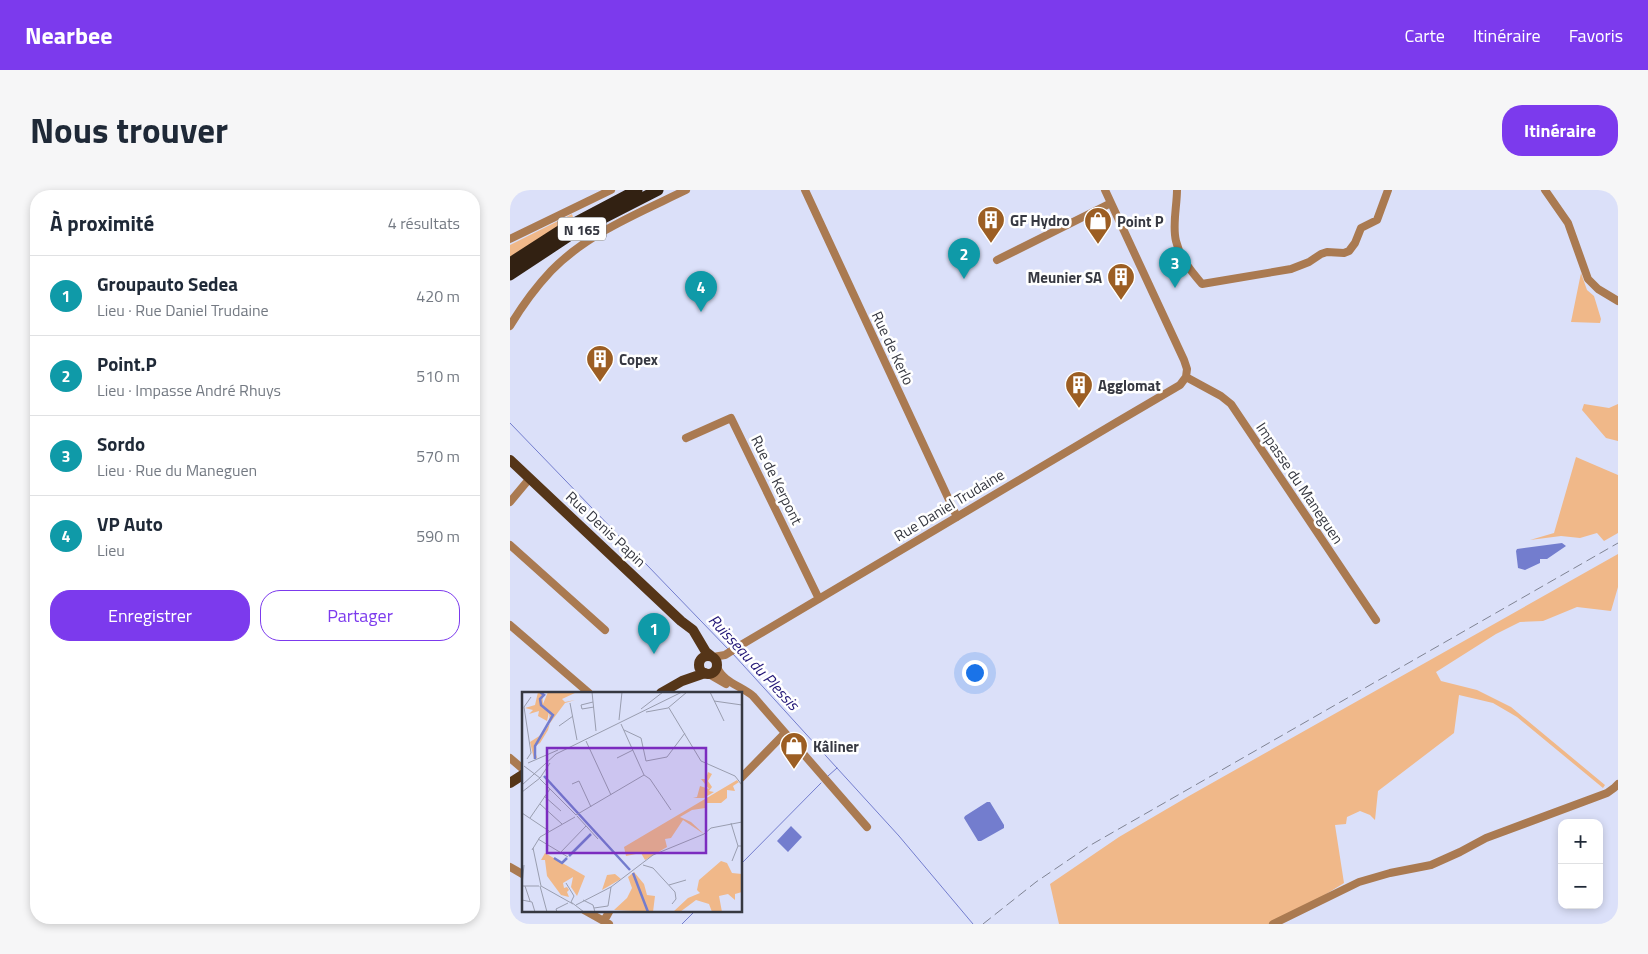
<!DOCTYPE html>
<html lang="fr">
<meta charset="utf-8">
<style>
body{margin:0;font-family:"Titillium Web",sans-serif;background:#f6f6f7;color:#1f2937}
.controls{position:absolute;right:15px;bottom:15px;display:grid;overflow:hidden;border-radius:10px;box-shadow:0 2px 8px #0003}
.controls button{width:45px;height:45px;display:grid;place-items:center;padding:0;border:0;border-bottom:1px solid #e0e1e3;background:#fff;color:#1f2937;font:25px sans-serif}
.you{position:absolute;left:464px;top:482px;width:18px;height:18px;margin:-12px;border:4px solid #fff;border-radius:50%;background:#1a73e8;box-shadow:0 0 0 8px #1a73e833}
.badge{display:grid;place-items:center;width:32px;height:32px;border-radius:50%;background:#7c3aed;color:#fff;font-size:16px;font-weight:700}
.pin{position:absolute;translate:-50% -41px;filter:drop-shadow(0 1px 2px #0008)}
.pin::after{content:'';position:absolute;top:26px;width:18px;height:15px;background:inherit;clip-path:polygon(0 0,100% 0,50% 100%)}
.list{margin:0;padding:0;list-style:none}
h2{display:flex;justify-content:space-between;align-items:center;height:65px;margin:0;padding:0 20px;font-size:21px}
h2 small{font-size:16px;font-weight:400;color:#747a83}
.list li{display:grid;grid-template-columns:32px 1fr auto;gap:15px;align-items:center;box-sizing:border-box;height:80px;padding:0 20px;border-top:1px solid #e0e1e3}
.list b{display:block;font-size:19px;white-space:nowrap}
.list p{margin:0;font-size:16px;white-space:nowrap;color:#747a83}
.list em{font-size:16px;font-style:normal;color:#747a83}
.actions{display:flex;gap:10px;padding:15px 20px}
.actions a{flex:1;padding:11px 0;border:1px solid #7c3aed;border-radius:20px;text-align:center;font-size:18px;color:#7c3aed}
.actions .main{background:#7c3aed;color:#fff}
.map{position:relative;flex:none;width:1108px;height:734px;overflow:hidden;border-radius:20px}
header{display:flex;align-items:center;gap:30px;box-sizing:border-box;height:70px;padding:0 25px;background:#7c3aed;color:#fff}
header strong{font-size:24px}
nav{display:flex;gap:28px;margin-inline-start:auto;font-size:18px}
.intro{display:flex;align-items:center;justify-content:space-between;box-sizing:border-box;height:120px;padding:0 30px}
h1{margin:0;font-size:35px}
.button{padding:12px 22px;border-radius:20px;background:#7c3aed;color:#fff;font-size:18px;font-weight:700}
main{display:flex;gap:30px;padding:0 30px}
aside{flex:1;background:#fff;border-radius:20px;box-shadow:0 2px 8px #0003}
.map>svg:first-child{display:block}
</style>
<header>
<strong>Nearbee</strong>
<nav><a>Carte</a><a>Itinéraire</a><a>Favoris</a></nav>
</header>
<div class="intro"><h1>Nous trouver</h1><a class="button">Itinéraire</a></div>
<main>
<aside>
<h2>À proximité<small>4 résultats</small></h2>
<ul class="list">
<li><span class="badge" style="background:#0f9aa8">1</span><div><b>Groupauto Sedea</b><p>Lieu · Rue Daniel Trudaine</p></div><em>420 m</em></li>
<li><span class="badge" style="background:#0f9aa8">2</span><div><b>Point.P</b><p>Lieu · Impasse André Rhuys</p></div><em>510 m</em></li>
<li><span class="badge" style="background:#0f9aa8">3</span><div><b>Sordo</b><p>Lieu · Rue du Maneguen</p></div><em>570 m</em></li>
<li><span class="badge" style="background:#0f9aa8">4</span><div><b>VP Auto</b><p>Lieu</p></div><em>590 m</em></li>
</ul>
<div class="actions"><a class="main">Enregistrer</a><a>Partager</a></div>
</aside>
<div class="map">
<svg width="1108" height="734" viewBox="0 0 1108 734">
<rect width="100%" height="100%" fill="#dbe0f9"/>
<!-- green -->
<path fill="#f0b889" d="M62,24L63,27L0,67V55Z
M1071,83L1077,100L1084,106L1091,129L1090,133L1061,132Z
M1074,214L1099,218L1108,214V251L1096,248L1072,220Z
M1066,267L1108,285V343L1094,351L1087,343L1070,348L1051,346L1020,350L1044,343Z
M1108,364V397L1101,421L1067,417L1033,431L1010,432L986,444L926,482L931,491L967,500L1001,517L1095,595L1093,598L1007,527L983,513L949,505L944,543L868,601L865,630L860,625L850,621L837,627L836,634L825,635L834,693L768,734H549L540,694L609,647L679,606Z"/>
<!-- water -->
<path fill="#737dce" d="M1052,353L1056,356L1037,369H1030V373L1015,380L1008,378L1006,361L1007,359Z
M477,612H480L494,635V638L471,651H468L454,628L455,626Z
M281,636L292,647L278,662L267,651Z"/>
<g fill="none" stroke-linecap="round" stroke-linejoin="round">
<!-- stream -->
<path stroke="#737dce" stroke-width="1" d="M0,233L218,459
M223,464L389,646L463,734
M318,586L327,578
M231,674L311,593
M172,734L186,720"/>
<!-- minor -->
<path stroke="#aa7a51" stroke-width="8" d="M295,0L447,327
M595,0L674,170L677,179L676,187
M667,0C667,16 662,36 666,51C670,68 681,81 692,94L781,79L799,72L811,64L817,62L834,63L839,61L845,53L851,38L867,30L878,0
M1035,0L1058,33L1078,89L1088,99L1108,111
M0,49L101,0
M487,70L601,13
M0,136C12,116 25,98 41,81C78,43 129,23 176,0
M676,187L711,206L721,214L866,430
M176,248L221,228L309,409
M0,312L20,288
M0,355L95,440
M0,435L79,503
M203,467L215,465L231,455L607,232L670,195L676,187
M207,477C213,492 231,496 243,506L357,637
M197,483L216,494
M0,568L14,580
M231,588L275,543
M0,677L14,685
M74,720L99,734
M94,731L100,720
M763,734L849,692L880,683L921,675L950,662L976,648L1097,603L1104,598L1108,594"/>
<!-- major -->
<path stroke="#553518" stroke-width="10" d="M0,270L171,431L183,440L196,462L201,466
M189 475a9 9 0 1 1 18 0a9 9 0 1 1-18 0Z
M151,503L172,491L195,483
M0,593L14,584"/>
<!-- highway -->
<path stroke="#322112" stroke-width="11" d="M0,73L51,40L127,0
M0,85L62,44L148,0"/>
<!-- rail -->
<path stroke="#808494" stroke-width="1" stroke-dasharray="10 5" stroke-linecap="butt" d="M473,734L526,692L579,656L1108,353"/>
</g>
<!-- icons -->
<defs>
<symbol id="building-pin" viewBox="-11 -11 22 30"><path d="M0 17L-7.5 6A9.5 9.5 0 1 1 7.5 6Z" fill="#9c5e23" stroke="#fff"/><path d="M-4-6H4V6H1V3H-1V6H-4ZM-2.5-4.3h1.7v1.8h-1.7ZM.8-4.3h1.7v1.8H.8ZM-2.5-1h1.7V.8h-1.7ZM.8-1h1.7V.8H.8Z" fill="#fff"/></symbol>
<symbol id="shop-pin" viewBox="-11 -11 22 30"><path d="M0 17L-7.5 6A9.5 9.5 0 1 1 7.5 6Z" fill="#9c5e23" stroke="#fff"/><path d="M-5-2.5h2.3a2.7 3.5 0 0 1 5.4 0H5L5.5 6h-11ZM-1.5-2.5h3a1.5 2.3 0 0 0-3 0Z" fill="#fff"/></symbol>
</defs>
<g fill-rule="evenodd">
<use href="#building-pin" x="465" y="14" width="32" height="43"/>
<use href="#shop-pin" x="572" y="15" width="32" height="43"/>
<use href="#building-pin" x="595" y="71" width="32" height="43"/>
<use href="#building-pin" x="74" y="153" width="32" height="43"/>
<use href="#building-pin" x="553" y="179" width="32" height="43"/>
<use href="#shop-pin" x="268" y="540" width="32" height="43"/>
</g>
<g text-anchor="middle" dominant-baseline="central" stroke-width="5" stroke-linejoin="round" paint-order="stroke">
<!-- shield labels -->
<rect fill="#fff" stroke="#72747a" stroke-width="1" x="48" y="27.5" width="48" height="23" rx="4"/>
<g font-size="14" font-weight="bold" fill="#363841">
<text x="72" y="39">N 165</text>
</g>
<!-- poi labels -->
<g font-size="15" font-weight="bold" fill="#363841" stroke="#fff" text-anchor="start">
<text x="500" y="30">GF Hydro</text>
<text x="607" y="31">Point P</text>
<text x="592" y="87" text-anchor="end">Meunier SA</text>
<text x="109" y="169">Copex</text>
<text x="588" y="195">Agglomat</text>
<text x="303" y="556">Kâliner</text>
</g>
<!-- street labels -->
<g font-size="15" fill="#363841" stroke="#fff">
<text transform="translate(383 158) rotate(65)">Rue de Kerlo</text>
<text transform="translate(267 290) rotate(64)">Rue de Kerpont</text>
<text transform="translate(790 293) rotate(56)">Impasse du Maneguen</text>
<text transform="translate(439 315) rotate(-31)">Rue Daniel Trudaine</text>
<text transform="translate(96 339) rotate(43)">Rue Denis Papin</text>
</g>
<!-- water labels -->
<g font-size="16" font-style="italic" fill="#211576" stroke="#fff">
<text transform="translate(244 472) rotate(47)">Ruisseau du Plessis</text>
</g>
</g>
<!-- overview -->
<g transform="translate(12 502)">
<rect width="220" height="220" fill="#dbe0f9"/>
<path d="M16,0H20L21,12L26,0H55L40,7L43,10L53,8L43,11L28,31L26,38L18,51L12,55L15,66L12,67L8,50L22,41L28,31L27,20L25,29L16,24L17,19L7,22L11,18L3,16L13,13ZM186,80L190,82L186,89L190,95L187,99L192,100L182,106H171L175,105L178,94L187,97L179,87H184ZM215,88L219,93L220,95L217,90L211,94L213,99L205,98V106L199,111H185L183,116L170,118L158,125L169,130L182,142L161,128L149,146L143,147L145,155L123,168L119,161L104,164L102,155ZM23,161L63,184L55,204L49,195L51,185L41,191L42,196L45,195L47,198L45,200L47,205L39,203L25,184L23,168H19ZM199,169L205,171L210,181L220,182V200L213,202V208L206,202L197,204L200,220H190L187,212L174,208L158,220H151L166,206L178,201L175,198L177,188ZM112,180L122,192L125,203L133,204L131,220L92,218L105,206L110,196L106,185ZM93,182L99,187L80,198L85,183Z" fill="#f0b889"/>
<path fill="none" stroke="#737dce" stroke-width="2.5" d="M13,67V54L31,23L19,13L18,7L22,3L18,0M22,84L108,178M47,164L69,142M32,166L40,171L45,166M111,181L126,220"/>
<path fill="none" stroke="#999daf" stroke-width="1" d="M70,0L74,39M188,0L202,29M192,9L220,13M71,10L59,13L60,17L72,15M48,11L55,48M0,12V66M147,16L179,69L213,84L220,93M119,17L141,0M124,20L146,16L165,0M97,28L100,0M99,32L122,83M37,34L51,24M102,38L119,46L124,69L145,65L163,41M64,49L89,103M95,66L111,58M5,67L9,61L2,15L9,5M6,71L36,58M122,83L128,87L149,118M18,86L28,71M18,87L54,123M50,92L57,89L69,115M0,93L34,62L160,0M0,100L18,86L2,74M22,104L39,119M18,112L40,132M0,121L27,139M54,123L122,83M55,124L76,147M8,126L28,97M209,131L216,154H220M16,147L46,165M11,156L19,194L51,212M10,158L18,145L53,125M38,161L64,134M210,169L216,154M121,173L131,176L153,200L154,207L150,212M44,191L52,204L49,210M0,193L2,173M147,193L164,188M0,194H17M3,194L8,209M18,194L25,220M0,208L10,210L13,220M61,208L71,213L73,220M49,210L62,220M54,213L89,195L131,163L182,142L189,136L220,130M72,216L86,214L89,195M35,220L34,217L46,211"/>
<path fill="#7b2cbf" fill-opacity="0.15" stroke="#7b2cbf" stroke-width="2.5" d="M25,56H184V161H25Z"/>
<rect width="220" height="220" fill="none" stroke="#363841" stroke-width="2.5"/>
</g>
</svg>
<div class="controls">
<button>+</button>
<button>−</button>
</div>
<div class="you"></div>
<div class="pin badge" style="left:144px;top:464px;background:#0f9aa8">1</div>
<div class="pin badge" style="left:454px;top:89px;background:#0f9aa8">2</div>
<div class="pin badge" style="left:665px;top:98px;background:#0f9aa8">3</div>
<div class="pin badge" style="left:191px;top:122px;background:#0f9aa8">4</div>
</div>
</main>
